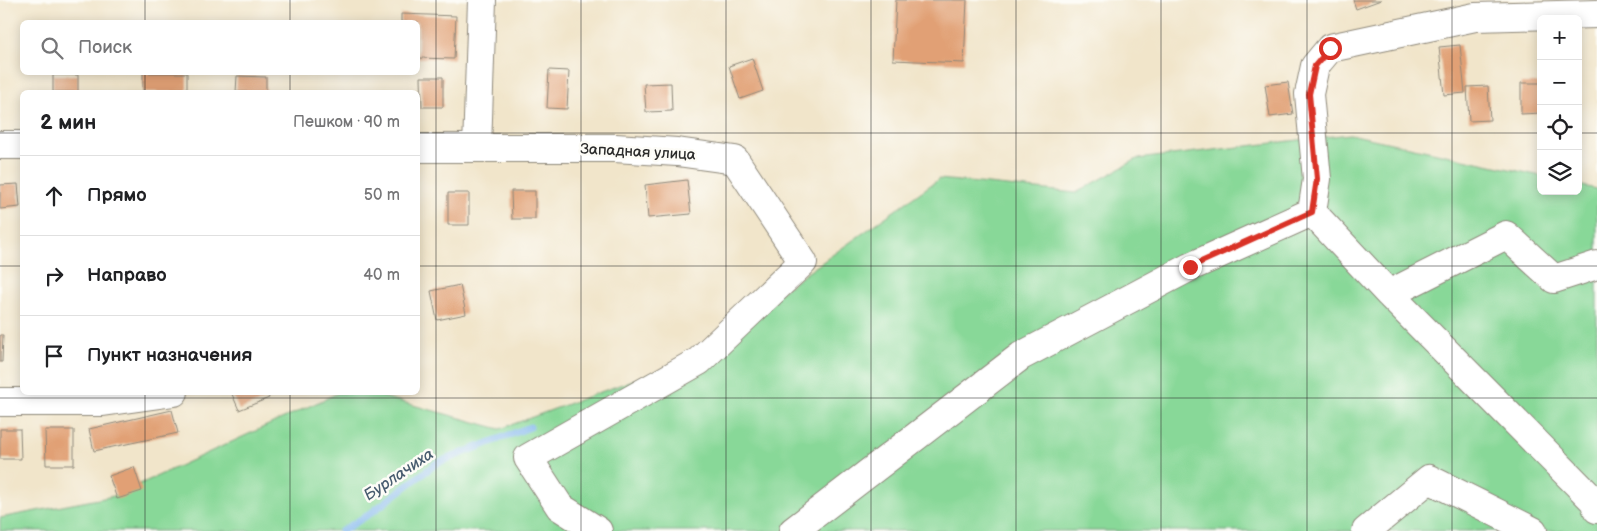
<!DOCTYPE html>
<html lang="ru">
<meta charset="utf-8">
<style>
body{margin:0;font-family:"Balsamiq Sans",sans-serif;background:#f2f2f2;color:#202124}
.controls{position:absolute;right:15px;top:15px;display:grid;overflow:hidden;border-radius:8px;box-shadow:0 2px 12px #0003}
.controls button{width:45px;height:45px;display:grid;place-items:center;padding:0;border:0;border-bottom:1px solid #e0e0e0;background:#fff;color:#202124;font:25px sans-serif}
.stop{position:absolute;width:15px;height:15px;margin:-11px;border:4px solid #d93025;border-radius:50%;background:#fff}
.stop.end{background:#d93025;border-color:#fff;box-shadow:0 1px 5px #0008}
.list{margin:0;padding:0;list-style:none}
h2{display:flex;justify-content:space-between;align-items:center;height:65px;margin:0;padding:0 20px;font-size:21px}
h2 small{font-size:16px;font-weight:400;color:#757577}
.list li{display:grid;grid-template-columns:32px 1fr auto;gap:15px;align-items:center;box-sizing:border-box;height:80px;padding:0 20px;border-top:1px solid #e0e0e0}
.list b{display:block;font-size:19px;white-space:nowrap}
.list em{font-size:16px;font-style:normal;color:#757577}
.icon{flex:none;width:28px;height:28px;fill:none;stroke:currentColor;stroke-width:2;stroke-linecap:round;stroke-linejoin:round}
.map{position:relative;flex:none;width:1597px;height:531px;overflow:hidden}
.search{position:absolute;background:#fff;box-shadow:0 2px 12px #0003;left:20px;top:20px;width:400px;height:55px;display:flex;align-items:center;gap:12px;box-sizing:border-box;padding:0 18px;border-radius:8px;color:#757577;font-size:19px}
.panel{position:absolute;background:#fff;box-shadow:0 2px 12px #0003;left:20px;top:90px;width:400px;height:305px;border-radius:8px}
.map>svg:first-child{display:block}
</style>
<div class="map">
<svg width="1597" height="531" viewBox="0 0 1597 531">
<rect width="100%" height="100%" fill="#fdfcf7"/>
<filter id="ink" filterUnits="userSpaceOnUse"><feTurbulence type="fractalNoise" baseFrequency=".02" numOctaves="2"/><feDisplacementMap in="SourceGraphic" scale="10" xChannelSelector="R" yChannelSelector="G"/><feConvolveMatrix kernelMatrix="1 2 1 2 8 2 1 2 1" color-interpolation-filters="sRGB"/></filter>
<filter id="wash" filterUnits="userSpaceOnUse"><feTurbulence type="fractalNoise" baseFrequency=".0096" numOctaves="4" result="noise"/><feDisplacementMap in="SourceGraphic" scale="20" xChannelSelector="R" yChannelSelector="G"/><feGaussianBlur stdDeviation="1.12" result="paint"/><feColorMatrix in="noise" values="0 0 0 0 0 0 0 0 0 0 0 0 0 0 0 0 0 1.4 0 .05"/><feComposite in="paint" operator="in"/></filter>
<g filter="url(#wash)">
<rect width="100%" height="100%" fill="#f1e5ca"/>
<!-- green -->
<path fill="#88d898" stroke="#5a8262" d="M1350,134L1541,176V191H1578V185L1597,189V531H0V518L114,496L338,393H369L500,429L682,362L939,179L1076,193L1137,159Z"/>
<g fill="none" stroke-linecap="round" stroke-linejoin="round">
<!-- stream -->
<path stroke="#7fb6ee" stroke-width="7" d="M342,531L371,513L437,463L530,427"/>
</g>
<g id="blocks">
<!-- building -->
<path fill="#e1a074" d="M896,0H967L964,63L893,60Z
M1353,0H1381L1356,9Z
M401,14L456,16L454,59L418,58V22H401Z
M1460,45L1465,93L1444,95L1439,47Z
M752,58L763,91L740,99L729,66Z
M549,70L569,71L567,109L547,108Z
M143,73H187V92H143Z
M53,75H78V92H53Z
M237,76L266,77V92H236Z
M421,77H443V107H422Z
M1288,82L1293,114L1270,117L1265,85Z
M671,83L672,111L646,112L644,84Z
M1521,83H1541V113L1521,114Z
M1488,86L1490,120L1469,121L1467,87Z
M687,180L691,214L648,218L645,185Z
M18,184L20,207L0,209V185Z
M511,191H535V219H512Z
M448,193H469V225H448Z
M460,285L466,314L437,320L431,291Z
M0,335H3L2,362H0Z
M231,392H267L269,398L239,410Z
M172,410L178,433L94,451L89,429Z
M0,429H20L21,459H0Z
M45,430H74V465H46Z
M134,467L142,491L117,499L109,476Z"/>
</g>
</g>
<g filter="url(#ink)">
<use href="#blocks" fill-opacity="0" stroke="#8e887a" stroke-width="1"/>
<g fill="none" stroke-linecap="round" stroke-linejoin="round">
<defs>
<path id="minor" d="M0,145H22
M418,148H615L677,152L735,160L803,262L699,361L528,458L560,507L598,531
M477,148L482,0
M1312,212L1389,294L1594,501L1597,509
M1389,294L1506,235L1554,279L1597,265
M0,402H103L174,392
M793,531L1021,356L1190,267L1312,212L1317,179L1309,94L1315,66L1330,48L1475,17L1597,14
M1366,531L1429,479L1533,531"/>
</defs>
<!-- minor casing -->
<use href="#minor" stroke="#8e887a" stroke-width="30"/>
<!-- minor -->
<use href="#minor" stroke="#fff" stroke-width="28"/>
</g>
</g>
<g fill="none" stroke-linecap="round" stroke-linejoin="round" filter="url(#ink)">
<!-- route -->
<path stroke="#d93025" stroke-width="6" d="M1190,267L1312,212L1317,179L1309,94L1315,66L1330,48"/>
</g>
<!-- grid -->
<path fill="none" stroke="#2b2b2b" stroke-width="1" stroke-opacity="0.55" d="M145,0V22M290,0V22M436,0V531M581,0V531M726,0V531M871,0V531M1016,0V531M1161,0V531M1307,0V531M1452,0V531M145,72V92M290,72V92M0,133H22M418,133H1541M1578,133H1597M0,266H22M418,266H1597M145,392V531M290,392V531M0,398H1597"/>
<g text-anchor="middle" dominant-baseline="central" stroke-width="5" stroke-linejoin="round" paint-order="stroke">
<!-- street labels -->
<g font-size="15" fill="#2b2b2b" stroke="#fdfcf7">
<text transform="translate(638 152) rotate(3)">Западная улица</text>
</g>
<!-- water labels -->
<g font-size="16" font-style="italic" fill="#485c6f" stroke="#fdfcf7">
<text transform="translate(399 475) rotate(-34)">Бурлачиха</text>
</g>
</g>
</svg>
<div class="controls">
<button>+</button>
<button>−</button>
<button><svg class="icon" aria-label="locate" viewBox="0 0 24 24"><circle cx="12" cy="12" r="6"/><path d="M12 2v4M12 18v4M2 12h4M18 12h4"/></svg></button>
<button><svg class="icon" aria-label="layers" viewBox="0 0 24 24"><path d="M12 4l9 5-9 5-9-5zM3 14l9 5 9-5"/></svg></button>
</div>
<div class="stop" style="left:1330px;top:48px"></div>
<div class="stop end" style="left:1190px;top:267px"></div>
<div class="search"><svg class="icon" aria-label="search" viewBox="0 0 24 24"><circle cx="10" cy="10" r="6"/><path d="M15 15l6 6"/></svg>Поиск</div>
<section class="panel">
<h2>2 мин<small>Пешком · 90 m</small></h2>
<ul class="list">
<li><svg class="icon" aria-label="ahead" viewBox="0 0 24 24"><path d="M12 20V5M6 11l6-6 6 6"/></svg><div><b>Прямо</b></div><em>50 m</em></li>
<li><svg class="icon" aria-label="right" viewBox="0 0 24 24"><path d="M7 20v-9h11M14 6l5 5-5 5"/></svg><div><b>Направо</b></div><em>40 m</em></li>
<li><svg class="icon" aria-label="arrive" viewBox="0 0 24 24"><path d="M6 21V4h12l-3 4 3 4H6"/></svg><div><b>Пункт назначения</b></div></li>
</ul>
</section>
</div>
